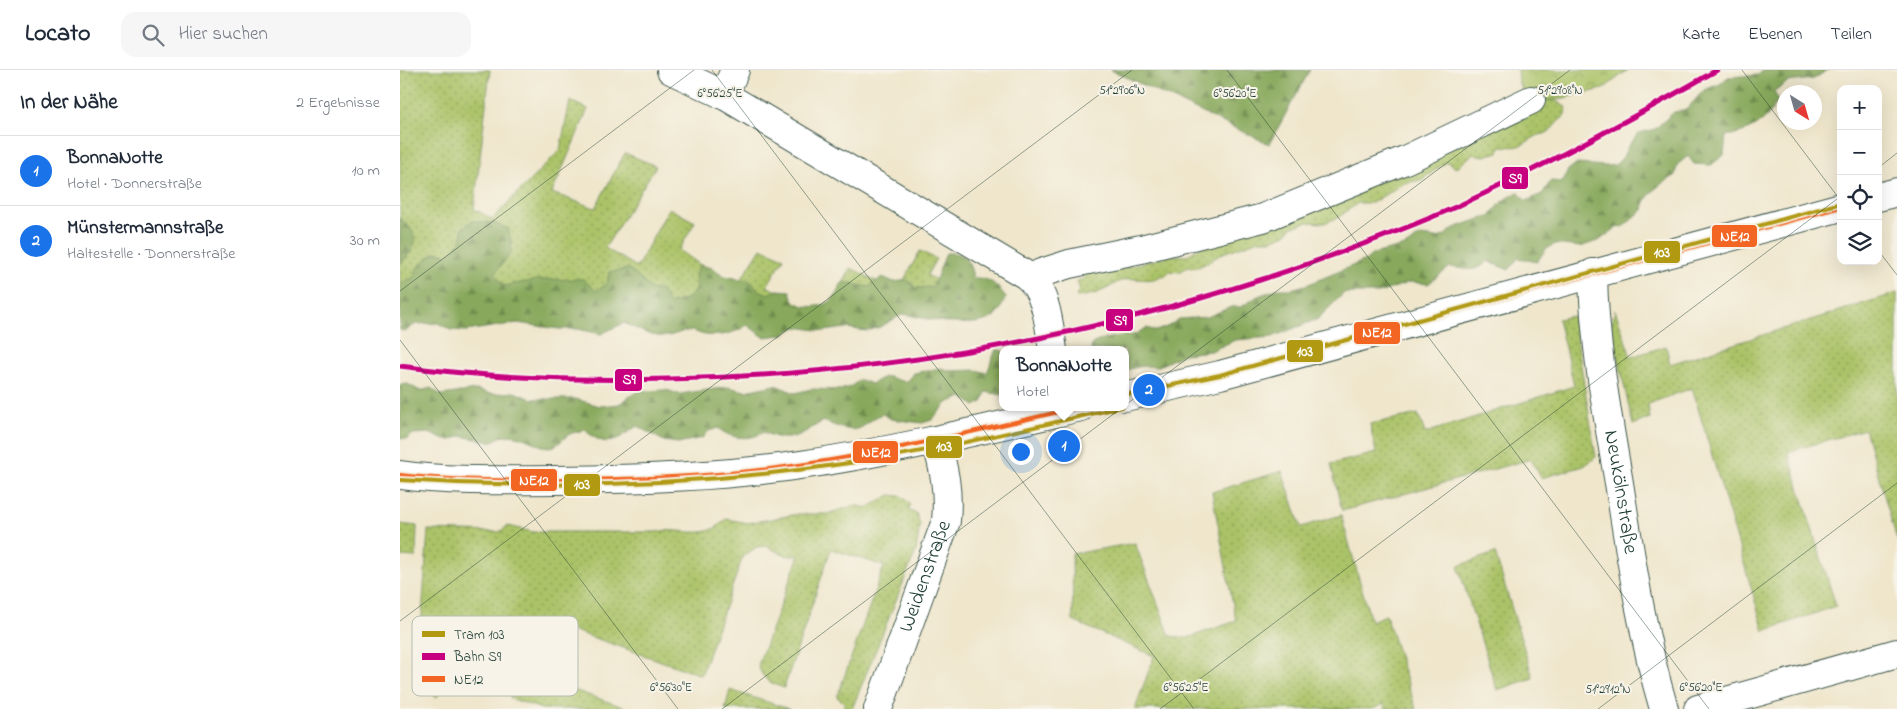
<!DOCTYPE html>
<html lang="de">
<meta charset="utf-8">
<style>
body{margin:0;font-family:"Indie Flower",sans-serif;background:#f6f6f7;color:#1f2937}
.controls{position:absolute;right:15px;top:15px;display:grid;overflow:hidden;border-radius:10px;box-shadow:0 5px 20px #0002}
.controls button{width:45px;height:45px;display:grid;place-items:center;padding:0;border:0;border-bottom:1px solid #e0e1e3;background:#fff;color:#1f2937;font:25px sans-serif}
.compass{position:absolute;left:1377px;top:15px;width:45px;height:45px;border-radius:50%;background:#fff;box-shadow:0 5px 20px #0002;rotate:143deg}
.you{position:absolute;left:620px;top:381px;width:18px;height:18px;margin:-12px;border:4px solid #fff;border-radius:50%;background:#1a73e8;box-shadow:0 0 0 8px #1a73e833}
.badge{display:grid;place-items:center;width:32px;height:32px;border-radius:50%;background:#1a73e8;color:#fff;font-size:16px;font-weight:700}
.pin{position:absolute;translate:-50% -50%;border:2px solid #fff;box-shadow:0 1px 5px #0006}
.popup{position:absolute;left:599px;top:276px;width:130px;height:65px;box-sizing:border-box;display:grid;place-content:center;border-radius:10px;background:#fff;filter:drop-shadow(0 1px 4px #0005);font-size:16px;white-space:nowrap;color:#747a83}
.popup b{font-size:19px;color:#1f2937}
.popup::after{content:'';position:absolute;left:50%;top:100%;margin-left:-10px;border:10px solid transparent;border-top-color:#fff}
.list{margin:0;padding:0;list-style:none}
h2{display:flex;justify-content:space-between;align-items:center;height:65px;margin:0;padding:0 20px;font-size:21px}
h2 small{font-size:16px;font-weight:400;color:#747a83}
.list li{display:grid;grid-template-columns:32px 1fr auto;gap:15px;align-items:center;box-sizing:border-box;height:70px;padding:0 20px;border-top:1px solid #e0e1e3}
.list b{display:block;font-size:19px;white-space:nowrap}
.list p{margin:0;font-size:16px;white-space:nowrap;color:#747a83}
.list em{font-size:16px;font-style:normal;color:#747a83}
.icon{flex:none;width:28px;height:28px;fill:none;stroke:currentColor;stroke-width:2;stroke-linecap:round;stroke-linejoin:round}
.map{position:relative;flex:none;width:1497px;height:639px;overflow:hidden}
header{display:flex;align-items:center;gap:30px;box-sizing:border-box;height:70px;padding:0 25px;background:#fff;border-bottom:1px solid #e0e1e3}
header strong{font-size:24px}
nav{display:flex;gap:28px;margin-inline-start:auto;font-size:18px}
.search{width:350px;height:45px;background:#f6f6f7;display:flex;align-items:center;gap:12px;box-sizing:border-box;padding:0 18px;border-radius:15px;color:#747a83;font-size:19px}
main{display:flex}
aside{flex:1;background:#fff}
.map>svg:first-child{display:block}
</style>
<header>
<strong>Locato</strong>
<div class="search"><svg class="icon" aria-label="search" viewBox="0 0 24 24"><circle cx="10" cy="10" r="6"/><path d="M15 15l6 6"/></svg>Hier suchen</div>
<nav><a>Karte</a><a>Ebenen</a><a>Teilen</a></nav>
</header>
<main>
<aside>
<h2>In der Nähe<small>2 Ergebnisse</small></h2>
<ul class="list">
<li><span class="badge">1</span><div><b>BonnaNotte</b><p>Hotel · Donnerstraße</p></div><em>10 m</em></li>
<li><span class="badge">2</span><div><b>Münstermannstraße</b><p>Haltestelle · Donnerstraße</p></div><em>30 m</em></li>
</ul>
</aside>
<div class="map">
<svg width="1497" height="639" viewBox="0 0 1497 639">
<defs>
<pattern id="grass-dots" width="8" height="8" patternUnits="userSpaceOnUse" patternTransform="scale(1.25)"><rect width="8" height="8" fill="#abc368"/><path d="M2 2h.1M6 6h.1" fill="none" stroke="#8ba056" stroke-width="1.8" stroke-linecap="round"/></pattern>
<pattern id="forest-firs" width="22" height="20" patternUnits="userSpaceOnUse" patternTransform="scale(1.25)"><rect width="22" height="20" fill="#88a95c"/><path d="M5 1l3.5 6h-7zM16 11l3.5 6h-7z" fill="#6f8b4d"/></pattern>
<pattern id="park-crowns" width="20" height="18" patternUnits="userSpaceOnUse" patternTransform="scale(1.25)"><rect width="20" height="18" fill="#abc368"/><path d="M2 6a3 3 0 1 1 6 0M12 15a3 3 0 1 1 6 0" fill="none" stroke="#8ba056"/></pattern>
</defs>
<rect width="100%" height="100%" fill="#f7f3e8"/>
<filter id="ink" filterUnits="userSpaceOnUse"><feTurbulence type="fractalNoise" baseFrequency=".02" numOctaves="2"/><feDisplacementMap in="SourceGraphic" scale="10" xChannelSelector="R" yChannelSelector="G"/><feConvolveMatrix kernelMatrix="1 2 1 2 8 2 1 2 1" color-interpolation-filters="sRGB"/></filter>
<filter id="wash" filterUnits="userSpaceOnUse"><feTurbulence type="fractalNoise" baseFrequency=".0096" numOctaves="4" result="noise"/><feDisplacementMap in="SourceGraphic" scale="20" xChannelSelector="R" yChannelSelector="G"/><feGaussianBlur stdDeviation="1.12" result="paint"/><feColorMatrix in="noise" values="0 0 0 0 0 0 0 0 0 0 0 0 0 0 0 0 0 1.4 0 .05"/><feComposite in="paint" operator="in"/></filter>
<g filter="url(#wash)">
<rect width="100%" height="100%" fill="#efe6cc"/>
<!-- grass -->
<path fill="url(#grass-dots)" stroke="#65804e" d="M0,0H90L74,139L92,149L160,80L170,31L188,39L152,123L195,138L225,83L256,96L205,178L237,197L269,138L295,152L279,180L335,219L361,178L384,188L367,216L425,248L451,198L497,222L520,181L536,189L527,205L542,213L551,229L420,256L334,239H150L0,225Z
M1155,30L1167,38L1164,47C1157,51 1153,59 1147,63C1143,65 1138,64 1135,67C1119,76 1122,78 1101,76L1098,82L1084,86L1073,84L1056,98L1047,92L1021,110L1004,113L972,133H958L939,147L924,153L907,152L892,157L886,164L871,170H859L823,183L803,195L792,198L788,197L779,202L770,201L763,207L762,205C753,213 740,208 729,209C718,210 713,216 704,220C696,224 686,226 677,227L676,224L680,220L677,211L684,209L685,204L698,202L712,196L728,197L771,185L786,186L807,173L912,139H926L955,120L1142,31Z
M1497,223V470L1465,359L1388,382L1436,536L1364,561L1292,318L1248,334L1250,348L1233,355L1211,256L1215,240L1231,287L1266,276L1270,294Z
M1173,246L1196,387L1184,396L1141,408L1131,389L942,441L931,394L976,383L970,354L1018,344L1025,363L1174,316L1158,249Z
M882,401L901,457L941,445L971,551L986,545L1016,639H985L984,634L973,639H735L754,586L673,551L672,484L735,473L770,566L787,568L836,551L812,422Z
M490,425L502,426L510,434L509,441L516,443L520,454L516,481L452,639H443L445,633L437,627L484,496L431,479L384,618C370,613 362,609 358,595L399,485C388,488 377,483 368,476L357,477L343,486L301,605L146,551L127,604L229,639H142L110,628L116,611L79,598L76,608L48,598L37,627L17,616L28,460L99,462L108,456L133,462H256C274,457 296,467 313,459C317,457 322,453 326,449L348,453L398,444H427L455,435L467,438Z
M0,454L17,456L16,487L0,486Z
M1095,483L1133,608L1097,620L1058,496Z
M330,620L389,639H325Z"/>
<!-- forest -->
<path fill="url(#forest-firs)" stroke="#547348" d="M711,0H910L869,74Z
M1363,0H1428L1413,9L1388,12L1374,21L1378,30C1366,52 1351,62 1326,66L1324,85L1311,95L1294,94L1288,86L1277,95L1275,106C1262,112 1244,125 1243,140L1223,157L1216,158L1200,170L1180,177L1155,174L1145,180L1137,192L1118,188L1109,200L1087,191C1078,204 1064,198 1050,197L1028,214L1010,212L979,223H944L918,249L872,267L835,270L811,281L784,284L757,297L743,296L725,300V280H691L692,274C706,266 718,267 733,265C738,264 742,259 747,258L756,261L769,256L779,249L807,247L831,237H841L858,226L877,219H891L909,214L966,190L973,184L1005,176L1020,166L1037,168L1044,166L1054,158L1091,145L1103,131L1118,122L1126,131L1142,124L1151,111L1163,112L1168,100L1176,94L1205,96L1215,95L1223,87L1228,76L1239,63L1255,59L1274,42L1286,40L1304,20L1320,14L1328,7L1357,5Z
M0,148C21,167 19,174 0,194Z
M72,151L95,153L108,159C117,189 108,182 95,204L103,216L137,210L183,209L196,221L207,214L210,202L229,199L251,219L262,221L269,234L289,228L297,218L295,205L300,195L312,198L325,206L350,211L358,220L368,224L377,220L390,221L394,234C406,237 422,239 433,229C437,225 438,217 443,212L469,217L482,207L494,212L507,210L516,218L533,217L546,183C565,182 570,191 573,208C589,207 596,214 606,227C603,232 601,240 597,244C579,263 525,248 503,244L480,257L467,261L446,258L424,261L396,257L382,265L364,267L347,255C337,263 319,267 306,265C301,265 296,261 291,261C282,260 276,265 268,266C254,269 236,258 224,253L201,264L178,259H159L117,253L66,261L51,260L38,253L16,254L5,261L0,260V213L13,208C18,195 25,189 37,182L47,185C58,176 63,173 62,158Z
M596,279L603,281V325L586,322L582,332L575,336L562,327L547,333L532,350L522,353L491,349L483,344C471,348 471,352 462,357C451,364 434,355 423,351C400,365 390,375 364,362C350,371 330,369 318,358L309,361L302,368L278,373L264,371L237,356C216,370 208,381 185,360C180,361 174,362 170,364C164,367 160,374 154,376C135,382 119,353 91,372L60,366L51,370L42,369L29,363L13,364L7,369L0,368V315L8,314L20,321L31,318L41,325L77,320L90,324L114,322L132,329H175L200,336L219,334L238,321L266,320L280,324L328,317L345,321L375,315L395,323L411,319L440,320L450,317L460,310L472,314C493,299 489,312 508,311L514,303L541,298L551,301L576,300L587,303Z"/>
<!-- park -->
<path fill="url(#park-crowns)" stroke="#65804e" d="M1118,0H1228L1203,19L1155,30H1131C1123,22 1115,12 1118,0Z"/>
</g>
<g filter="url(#ink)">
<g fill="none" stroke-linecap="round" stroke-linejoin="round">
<defs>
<g id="street">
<path d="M271,0L324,25L626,205C647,221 649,256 653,280"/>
<path d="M324,25L335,0"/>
<path id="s1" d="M1193,203C1194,274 1207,343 1219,413C1231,489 1242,565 1264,639"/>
<path d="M631,209L641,203L669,194L741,179L863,148L1005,90L1131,30"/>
<path id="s2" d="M478,639L546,451C549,420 544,400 536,370"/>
<path d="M1298,639L1497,583"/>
</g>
<path id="secondary" d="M1478,127L1497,122
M725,327L820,305L1441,137
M0,405C51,412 104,410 155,410C238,409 325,407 407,394C499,380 590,358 681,337"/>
</defs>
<!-- street casing -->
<use href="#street" stroke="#3e564b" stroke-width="30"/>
<!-- secondary casing -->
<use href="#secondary" stroke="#3e564b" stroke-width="30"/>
<!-- street -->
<use href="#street" stroke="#fff" stroke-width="28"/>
<!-- secondary -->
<use href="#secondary" stroke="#fff" stroke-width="28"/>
<defs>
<path id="bus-1" d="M725,327L820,305L1441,137
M0,405C55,411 110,411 166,410C236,409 307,407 377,398C479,385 580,360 680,337"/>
</defs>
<!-- bus-1 casing -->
<use href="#bus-1" stroke="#f7f3e8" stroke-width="8"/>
<!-- bus-1 -->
<use href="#bus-1" stroke="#f26522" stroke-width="4"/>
<defs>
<path id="rail-1" d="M0,296C89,308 179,311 269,309C472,305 667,272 860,210C927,188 995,164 1060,135C1148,94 1233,48 1317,0"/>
</defs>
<!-- rail-1 casing -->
<use href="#rail-1" stroke="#f7f3e8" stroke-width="9"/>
<!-- rail-1 -->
<use href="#rail-1" stroke="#c7007f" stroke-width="5"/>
<defs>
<path id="tram-1" d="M725,325L820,305L1441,133
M0,410C155,420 309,415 463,391C550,378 636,356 722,337"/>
</defs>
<!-- tram-1 casing -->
<use href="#tram-1" stroke="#f7f3e8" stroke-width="8"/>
<!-- tram-1 -->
<use href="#tram-1" stroke="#b19a12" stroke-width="4"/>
</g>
</g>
<!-- ticks -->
<path fill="none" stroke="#1f3d34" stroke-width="1" stroke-opacity="0.45" d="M312,0L794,639M827,0L1309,639M1342,0L1441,131M1478,98L1497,83M1478,180L1497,205M0,221L294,0M0,270L278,639M0,551L732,0M322,639L1170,0M760,639L1441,126M1198,639L1497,413"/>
<g text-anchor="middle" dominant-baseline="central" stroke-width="4" stroke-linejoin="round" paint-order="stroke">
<!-- street labels -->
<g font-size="21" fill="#1f3d34" stroke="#f7f3e8">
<text stroke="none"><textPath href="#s1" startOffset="221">Neukölnstraße</textPath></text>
<text stroke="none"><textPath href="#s2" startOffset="141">Weidenstraße</textPath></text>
</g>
</g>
<!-- legend -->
<rect x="12" y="546" width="166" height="80" rx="8" fill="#f7f3e8" stroke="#b6bcb2" stroke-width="1"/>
<rect x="22" y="561" width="23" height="6" fill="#b19a12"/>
<rect x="22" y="583" width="23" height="7" fill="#c7007f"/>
<rect x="22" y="606" width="23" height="6" fill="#f26522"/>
<g font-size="14" fill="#1f3d34">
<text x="54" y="569">Tram 103</text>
<text x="54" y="591">Bahn S9</text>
<text x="54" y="614">NE12</text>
</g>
<g font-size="12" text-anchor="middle" fill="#1f3d34" stroke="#f7f3e8" stroke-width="4" stroke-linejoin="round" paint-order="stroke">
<text x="722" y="24">51°29'06"N</text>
<text x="1160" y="24">51°29'08"N</text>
<text x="320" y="27">6°56'25"E</text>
<text x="835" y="27">6°56'20"E</text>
<text x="271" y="621">6°56'30"E</text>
<text x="786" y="621">6°56'25"E</text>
<text x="1301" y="621">6°56'20"E</text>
<text x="1208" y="623">51°29'12"N</text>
</g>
<g stroke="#f7f3e8" stroke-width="2">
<rect x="1101" y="96" width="28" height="24" rx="5" fill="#c7007f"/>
<rect x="1311" y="154" width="47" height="24" rx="5" fill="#f26522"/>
<rect x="1243" y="170" width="38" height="24" rx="5" fill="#b19a12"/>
<rect x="705" y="238" width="29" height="24" rx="5" fill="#c7007f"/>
<rect x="953" y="251" width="48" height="24" rx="5" fill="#f26522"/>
<rect x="886" y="269" width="38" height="24" rx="5" fill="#b19a12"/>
<rect x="214" y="298" width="29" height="24" rx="5" fill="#c7007f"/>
<rect x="525" y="365" width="38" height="24" rx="5" fill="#b19a12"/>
<rect x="452" y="370" width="47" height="24" rx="5" fill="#f26522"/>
<rect x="110" y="398" width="48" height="24" rx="5" fill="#f26522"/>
<rect x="163" y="403" width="38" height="24" rx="5" fill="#b19a12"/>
</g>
<g font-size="14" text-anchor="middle" font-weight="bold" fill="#fff">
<text x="1115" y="113">S9</text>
<text x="1335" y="171">NE12</text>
<text x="1262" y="187">103</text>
<text x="720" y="255">S9</text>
<text x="977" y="267">NE12</text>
<text x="905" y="286">103</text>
<text x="229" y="314">S9</text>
<text x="544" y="381">103</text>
<text x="476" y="387">NE12</text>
<text x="134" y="415">NE12</text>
<text x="182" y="419">103</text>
</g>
</svg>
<div class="controls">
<button>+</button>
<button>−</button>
<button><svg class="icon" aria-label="locate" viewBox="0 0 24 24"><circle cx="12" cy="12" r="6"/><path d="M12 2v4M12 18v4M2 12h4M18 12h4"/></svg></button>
<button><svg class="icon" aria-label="layers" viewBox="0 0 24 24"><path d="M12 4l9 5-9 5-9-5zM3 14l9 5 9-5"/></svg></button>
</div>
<svg class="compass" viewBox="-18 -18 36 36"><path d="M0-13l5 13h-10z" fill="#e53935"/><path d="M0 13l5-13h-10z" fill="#747a83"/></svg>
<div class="you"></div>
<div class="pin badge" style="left:664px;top:376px">1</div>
<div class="popup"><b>BonnaNotte</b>Hotel</div>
<div class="pin badge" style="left:749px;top:320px">2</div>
</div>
</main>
